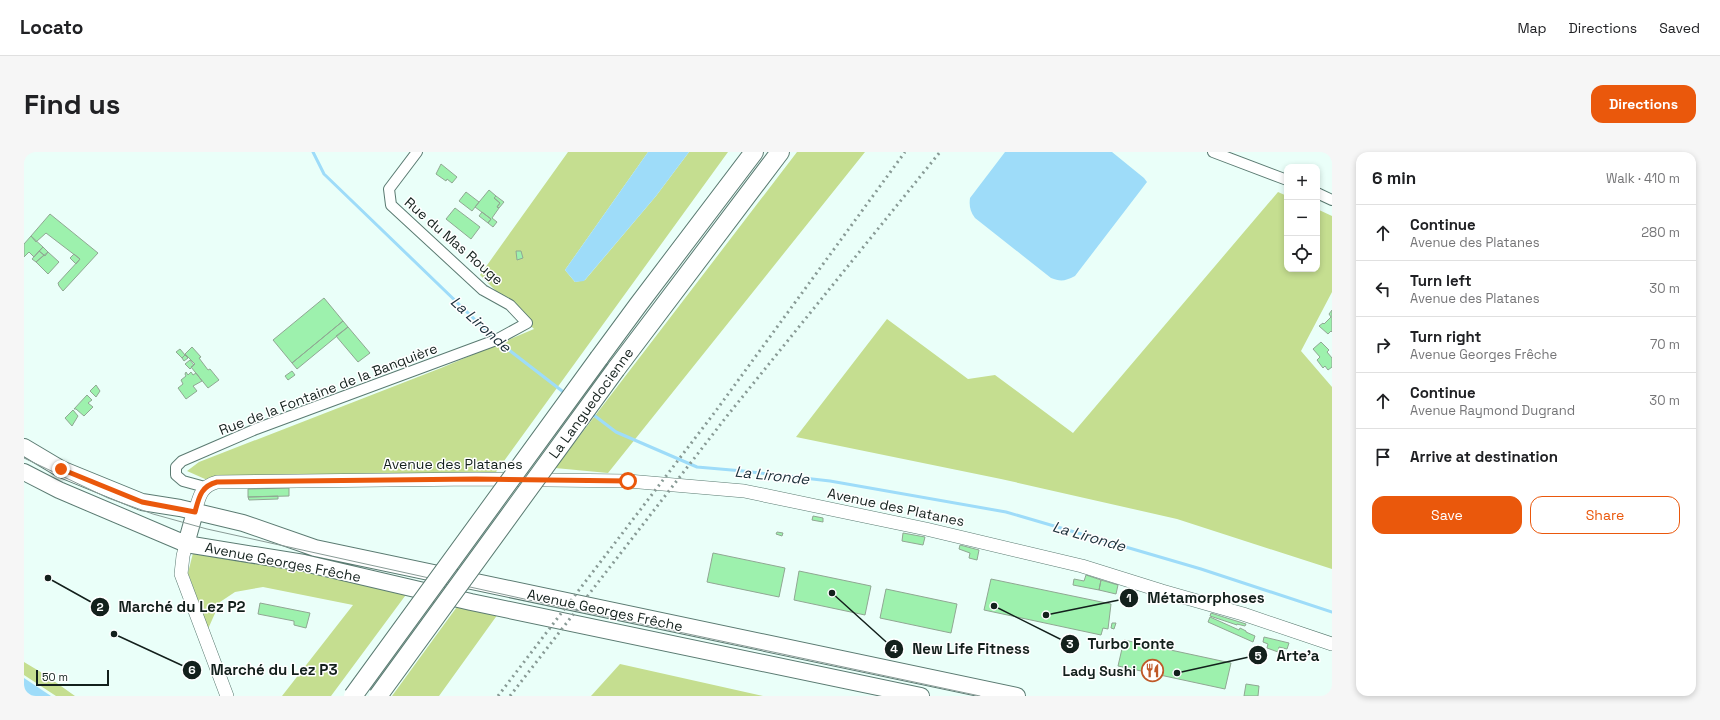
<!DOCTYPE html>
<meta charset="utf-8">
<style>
body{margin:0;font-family:"Space Grotesk",sans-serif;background:#f6f6f6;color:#202124}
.controls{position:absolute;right:12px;top:12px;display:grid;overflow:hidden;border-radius:8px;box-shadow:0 2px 6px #0003}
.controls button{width:36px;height:36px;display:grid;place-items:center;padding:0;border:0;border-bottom:1px solid #e0e0e0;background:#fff;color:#202124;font:20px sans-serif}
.scale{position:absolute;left:12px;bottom:10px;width:73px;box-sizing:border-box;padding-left:4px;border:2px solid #13201c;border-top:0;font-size:11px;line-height:14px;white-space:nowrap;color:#13201c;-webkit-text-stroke:3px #fff;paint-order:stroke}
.stop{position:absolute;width:12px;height:12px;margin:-9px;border:3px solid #ea580c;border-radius:50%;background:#fff}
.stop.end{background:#ea580c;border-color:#fff;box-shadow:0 1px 4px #0008}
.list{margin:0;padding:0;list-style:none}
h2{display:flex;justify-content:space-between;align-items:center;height:52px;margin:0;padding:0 16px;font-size:17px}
h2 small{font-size:13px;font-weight:400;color:#757577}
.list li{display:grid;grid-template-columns:26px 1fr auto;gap:12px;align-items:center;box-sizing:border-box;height:56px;padding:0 16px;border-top:1px solid #e0e0e0}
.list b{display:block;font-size:15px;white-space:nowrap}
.list p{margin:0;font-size:13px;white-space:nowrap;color:#757577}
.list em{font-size:13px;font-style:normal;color:#757577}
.actions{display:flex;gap:8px;padding:12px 16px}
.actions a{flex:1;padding:9px 0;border:1px solid #ea580c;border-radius:12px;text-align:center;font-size:14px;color:#ea580c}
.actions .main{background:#ea580c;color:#fff}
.icon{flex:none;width:22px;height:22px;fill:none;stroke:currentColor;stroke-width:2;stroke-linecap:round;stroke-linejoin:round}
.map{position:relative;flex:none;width:1308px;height:544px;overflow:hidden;border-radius:12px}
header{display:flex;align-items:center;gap:24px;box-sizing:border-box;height:56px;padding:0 20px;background:#fff;border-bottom:1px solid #e0e0e0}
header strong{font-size:19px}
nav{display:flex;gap:22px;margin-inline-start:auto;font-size:14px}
.intro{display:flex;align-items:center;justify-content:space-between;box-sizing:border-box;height:96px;padding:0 24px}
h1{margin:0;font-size:28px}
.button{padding:10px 18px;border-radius:12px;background:#ea580c;color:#fff;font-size:14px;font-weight:700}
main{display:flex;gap:24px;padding:0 24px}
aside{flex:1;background:#fff;border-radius:12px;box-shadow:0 2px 6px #0003}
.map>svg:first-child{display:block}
</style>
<header>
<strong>Locato</strong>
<nav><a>Map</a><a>Directions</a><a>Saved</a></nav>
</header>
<div class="intro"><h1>Find us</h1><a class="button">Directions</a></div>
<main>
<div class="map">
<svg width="1308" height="544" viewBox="0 0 1308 544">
<rect width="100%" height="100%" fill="#eafff9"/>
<!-- green -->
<path fill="#c5de90" d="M544,0H624L541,118L551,130L561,128L632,44L665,0H704L472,320L181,327L163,319L175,310L417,216L510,177L456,123Z
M773,0H841L584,321L531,316Z
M1254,40L1263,44V117H1293V57L1308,64V140L1277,199L1308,235V417L1153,367L977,327L772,285L863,167L944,227L971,223L1049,281Z
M170,397L384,440L307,544H258L329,453L239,435L211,440L196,450L184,477L164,421Z
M435,452L474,462L415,544H368Z
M0,510L20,522L51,544H32L0,523Z
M596,512L739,544H567Z"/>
<!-- water -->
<path fill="#9edcf9" d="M624,0H665L632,44L560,129L551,130L541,118Z
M981,0H1088L1120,26L1123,30L1051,124C1041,129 1037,130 1027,126L951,66C946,59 945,54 946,46Z
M0,526L27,544H0Z"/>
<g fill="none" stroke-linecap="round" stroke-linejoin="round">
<!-- stream -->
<path stroke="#9edcf9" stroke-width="3" d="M289,0L300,22L472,188L542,242
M567,261L592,280L673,315L719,319L806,329L982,360L1177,417L1308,460"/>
</g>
<!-- building -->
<path fill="#9df1ad" stroke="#90a793" d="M417,12L433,25L428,31L423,27L422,29L412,22Z
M465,38L472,44L470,46L476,51L473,55L475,56L468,66L473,70L469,75L464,71L467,67L451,55Z
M442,40L455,50L448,59L435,49Z
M472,44L480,50L475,56L473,55L476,51L470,46Z
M431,56L456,75L447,87L422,67Z
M458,60L467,67L464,71L455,64Z
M26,62L74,101L39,139L35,134L34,131L56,107L22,81L12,90L7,84Z
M7,84L19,95L10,105L5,100L0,105V92Z
M19,95L24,100L21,104L15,99Z
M15,99L20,103L12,110L8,107Z
M492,99H497L499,106L493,108Z
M24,100L35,110L24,122L12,110Z
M50,102L56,107L52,112L46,106Z
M300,146L319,169L268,211L249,188Z
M1308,158V180L1307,179L1304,182L1295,174L1299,171L1300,172L1307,165L1305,162Z
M319,169L324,175L273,217L268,211Z
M324,175L346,201L334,210L312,184Z
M1297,190L1305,198L1303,200L1308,206V215L1304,218L1301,214L1299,216L1293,208L1296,205L1289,197Z
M168,195L177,205L175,206L184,218L186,217L195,228L184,236L167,215L171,212L161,202Z
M156,197L161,203L158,206L152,200Z
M161,203L164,206L160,209L158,206Z
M166,208L170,213L166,217L161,212Z
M374,208L375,213L370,215L369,210Z
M268,219L271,223L264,228L261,224Z
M162,220L164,223L167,220L169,223L172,221L178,229L169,234L173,239L162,247L154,236L159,232L157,228L162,224L161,222Z
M72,233L76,239L72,245L66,239Z
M63,243L68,248L64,251L69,255L60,264L52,257H50Z
M49,258L54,264L48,274L41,266Z
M265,336V344L224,345V337Z
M254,344V347L225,348L224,345Z
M789,364L799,366V370L788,368Z
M753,380L759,381L758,384L752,382Z
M879,381L901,385L899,393L878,389Z
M936,393L955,398L953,408L945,406L946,401L935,397Z
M689,401L761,416L755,445L683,430Z
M775,419L847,434L841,463L770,448Z
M1062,423L1077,428L1075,438L1049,433L1050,427L1060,429Z
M967,427L1087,452L1084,477L1079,476L1077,483L960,458Z
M1077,428L1094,433L1092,442L1075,438Z
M862,437L933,452L927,481L856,466Z
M1109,437L1113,438L1112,442L1108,441Z
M236,451L286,461L282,476L270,473V469L234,462Z
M1187,461L1222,472L1221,474L1213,472V473L1186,464Z
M1186,465L1215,478L1216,476L1222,479V480L1231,484L1229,490L1184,470Z
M1088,471H1092L1090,477L1087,476Z
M1240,485L1265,491L1263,497L1255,495L1254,500L1243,496L1244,492L1239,490Z
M1100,488L1207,511L1201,537L1094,514Z
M1222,532L1235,534L1234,544H1220Z"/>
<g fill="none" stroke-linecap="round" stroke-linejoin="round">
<defs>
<path id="minor" d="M1189,0L1263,28
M1293,41L1308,48
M181,335L159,329L152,323V315L158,309L232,277L472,188L503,171L486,153L459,138L367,53L365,37L393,0"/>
<path id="tertiary" d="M171,360C175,345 177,334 193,330L452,327L604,329L720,339L902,377L1058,414L1138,439L1219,462L1308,492
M162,392L159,404L157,422L203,544"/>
<path id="primary" d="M0,295L37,317L118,350L156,356L219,371L291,396L993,544
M0,320L35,338L162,392L280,411L447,450L897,544
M162,392L171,360"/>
<path id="motorway" d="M575,206L614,153L730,0
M592,217L756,0"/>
</defs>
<!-- minor casing -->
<use href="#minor" stroke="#5b7b72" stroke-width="12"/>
<!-- tertiary casing -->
<use href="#tertiary" stroke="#5b7b72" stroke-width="14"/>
<!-- primary casing -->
<use href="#primary" stroke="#5b7b72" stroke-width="18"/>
<!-- motorway casing -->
<use href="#motorway" stroke="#5b7b72" stroke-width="20"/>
<!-- minor -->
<use href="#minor" stroke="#fff" stroke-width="10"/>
<!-- tertiary -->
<use href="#tertiary" stroke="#fff" stroke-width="13"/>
<!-- primary -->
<use href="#primary" stroke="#fff" stroke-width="16"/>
<!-- motorway -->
<use href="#motorway" stroke="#fff" stroke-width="18"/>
<!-- tram -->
<path stroke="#889a95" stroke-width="1" d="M0,306L84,346L129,362L183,377L523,452L956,544"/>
<!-- rail -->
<path stroke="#889a95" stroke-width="3" stroke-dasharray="2 4" stroke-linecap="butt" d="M474,544L691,260L881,0
M486,544L703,264L916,0"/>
<defs>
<path id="motorway-bridge" d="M329,544L575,206
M354,544L592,217"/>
</defs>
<!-- motorway-bridge casing -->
<use href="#motorway-bridge" stroke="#5b7b72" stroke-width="20" stroke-linecap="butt"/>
<!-- motorway-bridge -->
<use href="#motorway-bridge" stroke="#fff" stroke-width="18"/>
</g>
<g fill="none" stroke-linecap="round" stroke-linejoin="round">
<!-- route -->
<path stroke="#ea580c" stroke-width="5" d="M37,317L118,350L171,360C175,345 177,334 193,330L452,327L604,329"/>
</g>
<!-- icons -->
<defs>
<symbol id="restaurant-ring" viewBox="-11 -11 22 22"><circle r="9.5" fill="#fff" stroke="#bf5929" stroke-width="1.5"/><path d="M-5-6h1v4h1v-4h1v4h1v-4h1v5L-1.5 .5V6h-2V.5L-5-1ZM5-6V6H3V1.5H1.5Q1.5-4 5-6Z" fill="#bf5929"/></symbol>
</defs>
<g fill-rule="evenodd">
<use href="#restaurant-ring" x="1116" y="506" width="25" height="25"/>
</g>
<g text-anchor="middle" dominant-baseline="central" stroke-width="3" stroke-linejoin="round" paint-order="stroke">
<!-- street labels -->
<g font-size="14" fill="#13201c" stroke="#fff">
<text transform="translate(430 89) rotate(41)">Rue du Mas Rouge</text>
<text transform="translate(304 237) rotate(-21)">Rue de la Fontaine de la Banquière</text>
<text transform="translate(567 251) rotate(-54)">La Languedocienne</text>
<text x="429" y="312">Avenue des Platanes</text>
<text transform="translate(872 355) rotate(12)">Avenue des Platanes</text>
<text transform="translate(259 410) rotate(11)">Avenue Georges Frêche</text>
<text transform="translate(581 458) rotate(12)">Avenue Georges Frêche</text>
</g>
<!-- poi labels -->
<g font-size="14" font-weight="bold" fill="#13201c" stroke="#fff" text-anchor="end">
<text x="1112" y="519">Lady Sushi</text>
</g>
<!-- water labels -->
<g font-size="15" font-style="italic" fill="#1b2f39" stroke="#fff">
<text transform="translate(457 172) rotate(42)">La Lironde</text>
<text transform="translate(748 323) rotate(6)">La Lironde</text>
<text transform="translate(1065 384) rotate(16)">La Lironde</text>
</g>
</g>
<!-- callouts -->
<path fill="none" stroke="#13201c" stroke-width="1.5" d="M1022 463L1105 446M24 426L76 455M970 454L1046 492M808 441L870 497M1153 521L1234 503M90 482L168 518"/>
<g fill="#13201c" stroke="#fff" stroke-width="1.5">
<circle cx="1022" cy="463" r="4"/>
<circle cx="24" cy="426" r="4"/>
<circle cx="970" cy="454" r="4"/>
<circle cx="808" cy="441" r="4"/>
<circle cx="1153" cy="521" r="4"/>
<circle cx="90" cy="482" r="4"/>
<circle cx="1105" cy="446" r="10"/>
<circle cx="76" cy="455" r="10"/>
<circle cx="1046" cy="492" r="10"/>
<circle cx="870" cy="497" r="10"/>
<circle cx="1234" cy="503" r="10"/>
<circle cx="168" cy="518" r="10"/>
</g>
<g font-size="12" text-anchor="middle" font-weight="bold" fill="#fff">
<text x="1105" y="450">1</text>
<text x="76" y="459">2</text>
<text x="1046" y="496">3</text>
<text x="870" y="501">4</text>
<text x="1234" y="508">5</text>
<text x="168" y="522">6</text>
</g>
<g font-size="15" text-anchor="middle" font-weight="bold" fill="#13201c" stroke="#fff" stroke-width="3" stroke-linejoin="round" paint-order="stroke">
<text x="1182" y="451">Métamorphoses</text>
<text x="158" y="460">Marché du Lez P2</text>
<text x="1107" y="497">Turbo Fonte</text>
<text x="947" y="502">New Life Fitness</text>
<text x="1274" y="509">Arte'a</text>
<text x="250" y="523">Marché du Lez P3</text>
</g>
</svg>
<div class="controls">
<button>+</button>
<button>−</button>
<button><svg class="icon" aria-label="locate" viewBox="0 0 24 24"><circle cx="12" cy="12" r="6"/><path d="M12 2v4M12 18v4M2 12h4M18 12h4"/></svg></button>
</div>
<div class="scale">50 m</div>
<div class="stop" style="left:604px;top:329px"></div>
<div class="stop end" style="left:37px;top:317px"></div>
</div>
<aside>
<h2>6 min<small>Walk · 410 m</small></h2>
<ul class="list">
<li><svg class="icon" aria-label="ahead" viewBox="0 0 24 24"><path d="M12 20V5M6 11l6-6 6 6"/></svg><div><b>Continue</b><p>Avenue des Platanes</p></div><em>280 m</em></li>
<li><svg class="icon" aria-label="left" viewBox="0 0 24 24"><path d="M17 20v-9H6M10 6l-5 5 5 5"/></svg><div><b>Turn left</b><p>Avenue des Platanes</p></div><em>30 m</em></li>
<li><svg class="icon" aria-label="right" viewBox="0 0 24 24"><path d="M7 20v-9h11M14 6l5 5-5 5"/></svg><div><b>Turn right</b><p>Avenue Georges Frêche</p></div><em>70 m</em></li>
<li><svg class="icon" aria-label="ahead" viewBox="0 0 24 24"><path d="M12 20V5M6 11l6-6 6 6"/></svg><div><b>Continue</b><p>Avenue Raymond Dugrand</p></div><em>30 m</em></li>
<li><svg class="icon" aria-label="arrive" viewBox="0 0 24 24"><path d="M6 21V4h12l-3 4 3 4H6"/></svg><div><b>Arrive at destination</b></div></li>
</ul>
<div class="actions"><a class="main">Save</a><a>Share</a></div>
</aside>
</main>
